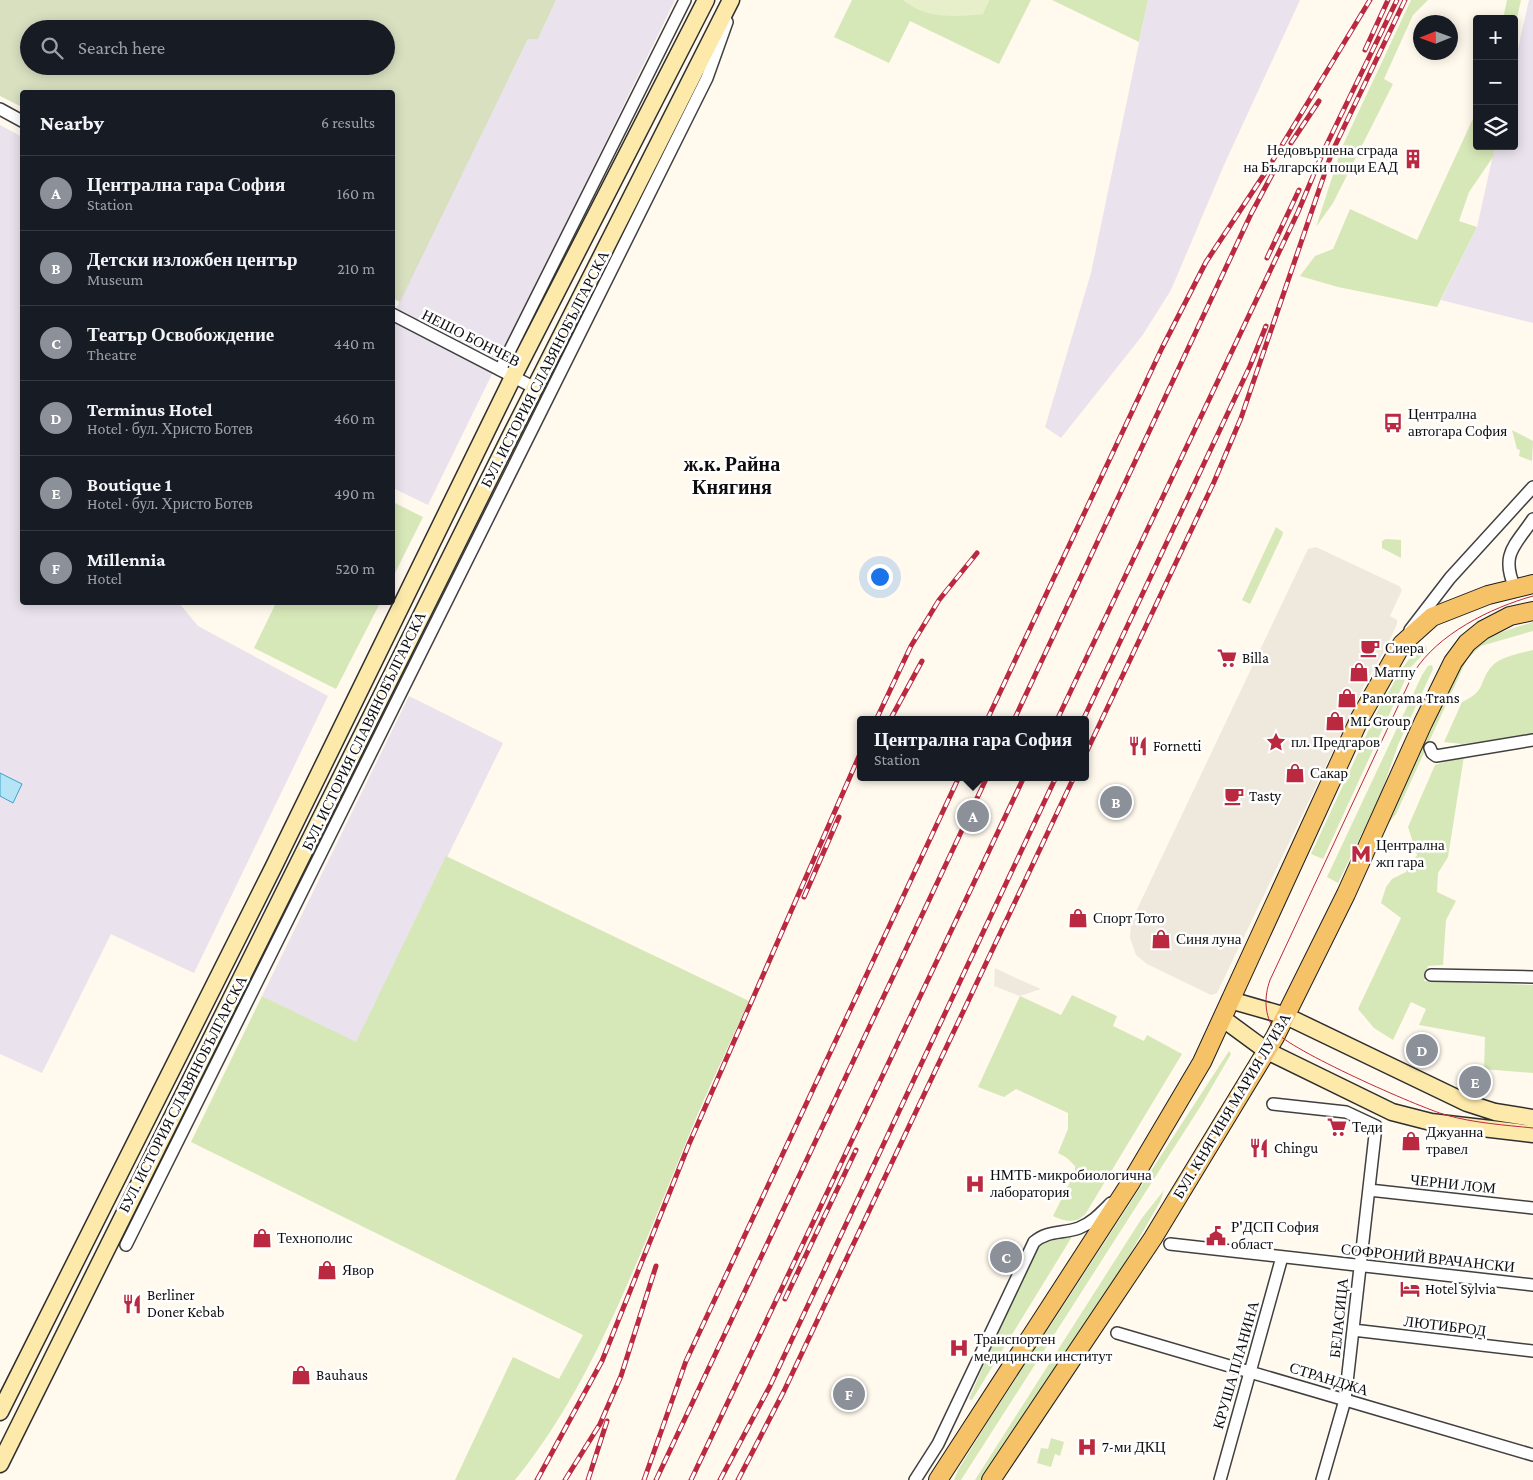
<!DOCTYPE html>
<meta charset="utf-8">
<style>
body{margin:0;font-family:"Crimson Pro",serif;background:#242831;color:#f1f3f6}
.controls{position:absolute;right:15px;top:15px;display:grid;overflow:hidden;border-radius:5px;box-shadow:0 2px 12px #0003}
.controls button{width:45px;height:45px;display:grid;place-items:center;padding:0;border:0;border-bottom:1px solid #363941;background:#171b24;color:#f1f3f6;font:25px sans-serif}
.compass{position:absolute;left:1413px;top:15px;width:45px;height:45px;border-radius:50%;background:#171b24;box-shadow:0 2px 12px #0003;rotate:269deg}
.you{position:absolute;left:879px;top:576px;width:18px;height:18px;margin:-12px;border:4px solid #fff;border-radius:50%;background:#1a73e8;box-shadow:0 0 0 8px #1a73e833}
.badge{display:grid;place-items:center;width:32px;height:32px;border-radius:50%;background:#8c9099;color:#fff;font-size:16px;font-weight:700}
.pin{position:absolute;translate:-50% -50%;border:2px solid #fff;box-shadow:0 1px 5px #0006}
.popup{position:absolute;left:857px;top:716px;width:232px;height:65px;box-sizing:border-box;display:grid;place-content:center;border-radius:5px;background:#171b24;filter:drop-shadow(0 1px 4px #0005);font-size:16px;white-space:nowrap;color:#9ea1a6}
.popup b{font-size:19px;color:#f1f3f6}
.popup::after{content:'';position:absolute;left:50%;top:100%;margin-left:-10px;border:10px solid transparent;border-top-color:#171b24}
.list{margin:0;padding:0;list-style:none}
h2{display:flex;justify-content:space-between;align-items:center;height:65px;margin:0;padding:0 20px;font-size:21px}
h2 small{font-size:16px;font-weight:400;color:#9ea1a6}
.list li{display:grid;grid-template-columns:32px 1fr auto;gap:15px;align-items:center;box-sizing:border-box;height:75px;padding:0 20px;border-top:1px solid #363941}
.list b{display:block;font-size:19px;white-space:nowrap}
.list p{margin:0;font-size:16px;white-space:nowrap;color:#9ea1a6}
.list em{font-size:16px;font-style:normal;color:#9ea1a6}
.icon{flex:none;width:28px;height:28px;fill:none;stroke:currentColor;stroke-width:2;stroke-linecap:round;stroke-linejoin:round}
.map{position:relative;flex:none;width:1533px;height:1480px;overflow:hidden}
.search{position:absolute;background:#171b24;box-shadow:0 2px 12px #0003;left:20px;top:20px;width:375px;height:55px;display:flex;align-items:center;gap:12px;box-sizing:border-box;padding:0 18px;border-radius:28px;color:#9ea1a6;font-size:19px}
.panel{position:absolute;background:#171b24;box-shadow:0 2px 12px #0003;left:20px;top:90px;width:375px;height:515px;border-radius:5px}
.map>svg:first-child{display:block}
</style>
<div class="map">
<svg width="1533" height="1480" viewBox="0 0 1533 1480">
<rect width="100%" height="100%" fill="#fff9ee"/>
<!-- industrial -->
<path fill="#eae2ec" d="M556,0H675L428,505L393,488L392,317L528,39H538Z
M1148,0H1300L1224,165L1171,290L1142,336L1061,438L1045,427L1091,273Z
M1529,0H1533V323L1441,300L1477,227L1495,146H1514V66Z
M0,125L22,137V602L179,603L198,626L328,696L194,973L111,934L42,1073L0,1054Z
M409,696L503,743L356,1043L262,996Z"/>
<!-- green -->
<path fill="#d7e8b8" d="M852,0H904L907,3L982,14L989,0H1031L999,64L910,21L889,63L834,37Z
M1052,0H1148L1139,42Z
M1411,0H1428L1413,15L1384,79L1393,84L1333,203L1316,227L1342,147Z
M1507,0H1521L1514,31V19H1503Z
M1477,110V146H1495L1493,157L1469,192L1459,221L1477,227L1437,307L1338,287L1300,276L1315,256L1333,249L1350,209L1417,240Z
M1512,430L1533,441L1532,461L1519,456L1520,450L1517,449Z
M393,502L423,517L393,577Z
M1276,527L1283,532L1282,536L1250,604L1242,600Z
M1386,539L1401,540V558L1382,548V541Z
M276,603H380L336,689L254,648Z
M1533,622V631L1481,646L1467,659L1396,814L1386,826L1415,753L1468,653C1486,634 1508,630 1533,622Z
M1420,645L1426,646L1427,650L1411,667L1323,859L1311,854L1379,708L1403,667Z
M1533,650V734L1462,744L1444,742L1462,702C1489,689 1477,682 1493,665C1502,656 1521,653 1533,650Z
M1432,665L1433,669L1398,745L1381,794L1338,883L1327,877L1422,675L1428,666Z
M1464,756L1448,857L1438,873L1437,892L1456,901L1446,920L1443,965L1428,966L1424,981L1533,985V1073L1484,1069L1485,1037L1419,1025L1426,1009L1411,1002L1393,1040L1374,1028L1358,1009L1401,918L1381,903L1386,887L1392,879L1406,872L1417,855L1408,827L1435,765Z
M446,856L749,1001C727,1050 703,1099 683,1150C637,1261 592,1386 515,1480H455L513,1357L559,1379L583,1335L191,1142L262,996L356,1042Z
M1072,995L1117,1016L1113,1026L1144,1041L1147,1035L1182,1054L1086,1213C1077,1224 1065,1222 1053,1216L1075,1172V1166L1067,1158L1058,1153L1068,1129V1113L1016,1089L1004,1097L978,1087L1020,996L1061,1015Z
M1229,1051L1231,1054L1202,1104L961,1480H954L958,1470L987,1423Z
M1164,1190L1160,1202L1123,1266L982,1480H975L1142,1218Z
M1073,1235L972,1400L969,1399L1035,1247L1042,1240Z
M1051,1438L1064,1442L1060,1456L1055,1454L1051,1467L1037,1463L1041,1448L1048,1449Z"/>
<!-- cemetery -->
<path fill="#d9e0c0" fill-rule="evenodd" d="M0,0H556L538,39H528L400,302L392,298V92H22V107L0,96ZM29,29H386V66H29Z"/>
<!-- pitch -->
<path fill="#e7efca" d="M904,0H989L983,14C958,17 923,19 904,0Z"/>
<!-- plaza -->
<path fill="#eee8dd" d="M1316,547L1399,586L1402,590L1390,616L1397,620V624L1386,648L1365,684L1217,993L1211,995L1147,964L1136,955L1130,938L1131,922L1308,549Z
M995,968L1018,979L1041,989L1020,996L994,986Z"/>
<!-- water -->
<path fill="#b4e4f5" stroke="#3da2ca" d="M0,773L22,784L13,803L0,796Z"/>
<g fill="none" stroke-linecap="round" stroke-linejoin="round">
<defs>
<path id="minor" d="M0,109L22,121
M392,314L535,388
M500,370L685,0
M1515,588C1500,554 1515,546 1533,519
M1410,630L1450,578L1533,487
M1430,748L1432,753L1436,756L1533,740
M1431,975L1533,977
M1273,1104L1346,1112L1376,1126L1345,1400L1322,1480
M1369,1190L1533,1208
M1170,1244L1533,1285
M126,1245L707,78L727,22
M1353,1330L1533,1351
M1117,1333L1533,1455
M915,1480L938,1444L1034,1242C1048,1230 1062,1234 1079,1228C1092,1223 1101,1213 1111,1203
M1220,1480L1282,1257"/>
<path id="secondary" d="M1230,1000L1286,1016L1467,1103L1495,1112L1533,1118
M1222,1018L1267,1051L1392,1112L1431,1122L1533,1134
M0,1412L273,868L513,377L706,0
M0,1464L511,435L731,0"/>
<path id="primary" d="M938,1480L1131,1182L1202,1062L1360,718L1402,644L1432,617L1488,595L1533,584
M991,1480L1153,1238L1275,1037L1346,894L1423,723L1453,662L1467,643L1483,630L1510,616L1533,611"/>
</defs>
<!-- minor casing -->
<use href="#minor" stroke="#404040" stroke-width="14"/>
<!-- secondary casing -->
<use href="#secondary" stroke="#2f2f2f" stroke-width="19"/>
<!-- primary casing -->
<use href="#primary" stroke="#1e1e1e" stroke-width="20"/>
<!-- minor -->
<use href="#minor" stroke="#fff" stroke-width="11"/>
<!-- secondary -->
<use href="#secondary" stroke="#fdeaab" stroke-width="16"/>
<!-- primary -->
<use href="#primary" stroke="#f5c267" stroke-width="18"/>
<!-- tram -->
<path stroke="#ba2940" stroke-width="1" d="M1533,596C1490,608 1438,634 1414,672L1270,980C1264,997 1264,1015 1275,1031C1289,1050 1418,1107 1446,1115C1474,1123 1504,1125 1533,1128"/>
<defs>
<path id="rail" d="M1365,50L1388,0
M1291,143L1319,101
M1267,258L1299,190
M876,720L911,646L939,600L977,553
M890,720L922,661
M987,720L1162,348L1206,262L1267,170L1370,0
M1014,720L1251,214L1275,169
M1057,720L1298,212L1324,150L1397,0
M1083,720L1250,366L1266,326
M1086,753L1214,482L1241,418L1332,152L1405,0
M804,897L839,817
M785,1299L856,1150
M537,1480L602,1361L689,1144L860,754
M565,1480L600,1424L621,1376L656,1266
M588,1480L607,1421
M644,1480L686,1361L959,777
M656,1480L987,777
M691,1480L1024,777
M720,1480L770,1386L1056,777
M738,1480L784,1391L1074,777"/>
</defs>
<!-- rail casing -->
<use href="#rail" stroke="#ba2940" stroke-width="5"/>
<!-- rail -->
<use href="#rail" stroke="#fff" stroke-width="3" stroke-dasharray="9" stroke-linecap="butt"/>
</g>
<!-- icons -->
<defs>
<symbol id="building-bare" viewBox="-9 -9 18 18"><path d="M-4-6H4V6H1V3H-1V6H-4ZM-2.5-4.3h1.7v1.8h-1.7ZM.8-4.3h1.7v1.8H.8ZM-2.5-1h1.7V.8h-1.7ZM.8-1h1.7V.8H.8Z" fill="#ba2940" stroke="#fff" stroke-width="2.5" paint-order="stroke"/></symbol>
<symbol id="bus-bare" viewBox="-9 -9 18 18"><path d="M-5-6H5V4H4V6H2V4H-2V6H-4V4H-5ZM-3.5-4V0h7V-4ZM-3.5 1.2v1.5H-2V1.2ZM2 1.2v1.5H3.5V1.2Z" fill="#ba2940" stroke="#fff" stroke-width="2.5" paint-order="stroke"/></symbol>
<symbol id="cafe-bare" viewBox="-9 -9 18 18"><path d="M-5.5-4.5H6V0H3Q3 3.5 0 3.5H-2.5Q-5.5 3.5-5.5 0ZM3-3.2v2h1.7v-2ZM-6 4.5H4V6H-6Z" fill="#ba2940" stroke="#fff" stroke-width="2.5" paint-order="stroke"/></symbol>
<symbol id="supermarket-bare" viewBox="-9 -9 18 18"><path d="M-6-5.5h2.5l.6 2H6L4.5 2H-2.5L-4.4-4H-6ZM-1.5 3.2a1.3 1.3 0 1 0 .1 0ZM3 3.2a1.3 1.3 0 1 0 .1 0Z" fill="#ba2940" stroke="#fff" stroke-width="2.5" paint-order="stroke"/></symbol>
<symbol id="shop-bare" viewBox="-9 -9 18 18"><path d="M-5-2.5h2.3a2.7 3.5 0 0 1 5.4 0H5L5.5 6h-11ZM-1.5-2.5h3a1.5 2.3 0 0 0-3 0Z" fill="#ba2940" stroke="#fff" stroke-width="2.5" paint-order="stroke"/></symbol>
<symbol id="sight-bare" viewBox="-9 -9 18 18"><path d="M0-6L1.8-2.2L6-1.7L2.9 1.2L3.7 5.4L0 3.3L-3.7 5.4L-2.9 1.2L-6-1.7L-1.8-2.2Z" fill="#ba2940" stroke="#fff" stroke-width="2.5" paint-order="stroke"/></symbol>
<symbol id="restaurant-bare" viewBox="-9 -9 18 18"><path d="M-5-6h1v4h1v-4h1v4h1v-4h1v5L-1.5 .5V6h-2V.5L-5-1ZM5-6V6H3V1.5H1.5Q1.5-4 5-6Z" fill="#ba2940" stroke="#fff" stroke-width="2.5" paint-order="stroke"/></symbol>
<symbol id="metro-bare" viewBox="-9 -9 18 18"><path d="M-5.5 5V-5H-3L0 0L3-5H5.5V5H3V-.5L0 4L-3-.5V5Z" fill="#ba2940" stroke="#fff" stroke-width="2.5" paint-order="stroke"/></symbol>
<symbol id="hospital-bare" viewBox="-9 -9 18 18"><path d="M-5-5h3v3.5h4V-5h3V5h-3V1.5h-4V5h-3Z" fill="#ba2940" stroke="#fff" stroke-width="2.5" paint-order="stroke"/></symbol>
<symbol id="civic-bare" viewBox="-9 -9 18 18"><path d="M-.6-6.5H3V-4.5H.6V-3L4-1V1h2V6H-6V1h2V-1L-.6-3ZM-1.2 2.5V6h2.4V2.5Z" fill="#ba2940" stroke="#fff" stroke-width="2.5" paint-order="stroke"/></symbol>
<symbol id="hotel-bare" viewBox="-9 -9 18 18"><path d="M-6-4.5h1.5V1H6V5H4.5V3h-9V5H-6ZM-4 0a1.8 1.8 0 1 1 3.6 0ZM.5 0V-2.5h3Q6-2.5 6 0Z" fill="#ba2940" stroke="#fff" stroke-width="2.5" paint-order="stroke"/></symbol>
</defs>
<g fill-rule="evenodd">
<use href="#building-bare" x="1399" y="145" width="28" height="28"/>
<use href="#bus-bare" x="1379" y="409" width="28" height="28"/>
<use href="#cafe-bare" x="1356" y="634" width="28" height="28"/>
<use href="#supermarket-bare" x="1213" y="644" width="28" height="28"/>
<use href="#shop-bare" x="1345" y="658" width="28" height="28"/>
<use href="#shop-bare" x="1333" y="684" width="28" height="28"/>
<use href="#shop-bare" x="1321" y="707" width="28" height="28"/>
<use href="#sight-bare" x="1262" y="728" width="28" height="28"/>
<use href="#restaurant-bare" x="1124" y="732" width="28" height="28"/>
<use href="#shop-bare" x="1281" y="759" width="28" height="28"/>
<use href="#cafe-bare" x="1220" y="782" width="28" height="28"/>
<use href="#metro-bare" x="1347" y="840" width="28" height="28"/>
<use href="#shop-bare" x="1064" y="904" width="28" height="28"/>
<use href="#shop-bare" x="1147" y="925" width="28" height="28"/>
<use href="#supermarket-bare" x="1323" y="1113" width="28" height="28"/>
<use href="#shop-bare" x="1397" y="1127" width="28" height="28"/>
<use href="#restaurant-bare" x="1245" y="1134" width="28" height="28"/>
<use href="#hospital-bare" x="961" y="1170" width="28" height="28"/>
<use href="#civic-bare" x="1202" y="1222" width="28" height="28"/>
<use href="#shop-bare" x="248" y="1224" width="28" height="28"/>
<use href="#shop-bare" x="313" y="1256" width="28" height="28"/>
<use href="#hotel-bare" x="1396" y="1275" width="28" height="28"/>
<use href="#restaurant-bare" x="118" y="1290" width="28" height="28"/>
<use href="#hospital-bare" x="945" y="1334" width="28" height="28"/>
<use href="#shop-bare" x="287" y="1361" width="28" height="28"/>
<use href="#hospital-bare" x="1073" y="1433" width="28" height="28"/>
</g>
<g text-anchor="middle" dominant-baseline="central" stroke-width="5" stroke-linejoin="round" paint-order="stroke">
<!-- poi labels -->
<g font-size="15" fill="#0d0d0d" stroke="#fff" text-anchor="start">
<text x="1398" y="150" text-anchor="end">Недовършена сграда<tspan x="1398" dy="17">на Български пощи ЕАД</tspan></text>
<text x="1408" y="414">Централна<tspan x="1408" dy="17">автогара София</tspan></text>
<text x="1385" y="648">Сиера</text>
<text x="1242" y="658">Billa</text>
<text x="1374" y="672">Матпу</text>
<text x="1362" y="698">Panorama Trans</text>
<text x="1350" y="721">ML Group</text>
<text x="1291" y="742">пл. Предгаров</text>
<text x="1153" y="746">Fornetti</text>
<text x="1310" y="773">Сакар</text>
<text x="1249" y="796">Tasty</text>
<text x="1376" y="845">Централна<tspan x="1376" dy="17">жп гара</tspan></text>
<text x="1093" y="918">Спорт Тото</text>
<text x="1176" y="939">Синя луна</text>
<text x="1352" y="1127">Теди</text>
<text x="1426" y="1132">Джуанна<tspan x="1426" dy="17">травел</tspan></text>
<text x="1274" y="1148">Chingu</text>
<text x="990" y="1175">НМТБ-микробиологична<tspan x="990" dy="17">лаборатория</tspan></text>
<text x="1231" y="1227">Р'ДСП София<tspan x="1231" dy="17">област</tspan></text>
<text x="277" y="1238">Технополис</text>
<text x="342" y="1270">Явор</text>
<text x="1425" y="1289">Hotel Sylvia</text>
<text x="147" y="1295">Berliner<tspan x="147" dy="17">Doner Kebab</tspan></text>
<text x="974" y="1339">Транспортен<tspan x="974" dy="17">медицински институт</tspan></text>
<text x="316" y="1375">Bauhaus</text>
<text x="1102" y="1447">7-ми ДКЦ</text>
</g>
<!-- street labels -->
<g font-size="15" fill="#0d0d0d" stroke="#fff">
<text transform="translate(471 338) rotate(27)">НЕШО БОНЧЕВ</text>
<text transform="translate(545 369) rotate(-63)">БУЛ. ИСТОРИЯ СЛАВЯНОБЪЛГАРСКА</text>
<text transform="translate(364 731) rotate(-64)">БУЛ. ИСТОРИЯ СЛАВЯНОБЪЛГАРСКА</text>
<text transform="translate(183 1094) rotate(-63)">БУЛ. ИСТОРИЯ СЛАВЯНОБЪЛГАРСКА</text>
<text transform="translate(1232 1106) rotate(-59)">БУЛ. КНЯГИНЯ МАРИЯ ЛУИЗА</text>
<text transform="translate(1453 1184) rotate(6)">ЧЕРНИ ЛОМ</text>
<text transform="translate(1428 1258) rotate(6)">СОФРОНИЙ ВРАЧАНСКИ</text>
<text transform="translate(1339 1318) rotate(-84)">БЕЛАСИЦА</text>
<text transform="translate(1445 1326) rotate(7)">ЛЮТИБРОД</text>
<text transform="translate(1236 1365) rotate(-74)">КРУША ПЛАНИНА</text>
<text transform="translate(1329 1379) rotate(17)">СТРАНДЖА</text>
</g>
<!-- district labels -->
<g font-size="20" font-weight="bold" fill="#0d0d0d" stroke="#fff">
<text x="732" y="464">ж.к. Райна<tspan x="732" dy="23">Княгиня</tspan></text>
</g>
</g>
</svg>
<div class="controls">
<button>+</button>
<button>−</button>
<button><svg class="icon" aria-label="layers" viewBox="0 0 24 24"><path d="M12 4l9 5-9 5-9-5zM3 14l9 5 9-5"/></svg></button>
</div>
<svg class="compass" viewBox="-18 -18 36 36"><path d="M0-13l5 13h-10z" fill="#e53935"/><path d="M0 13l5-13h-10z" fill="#9ea1a6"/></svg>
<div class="you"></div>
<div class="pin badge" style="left:973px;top:816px">A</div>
<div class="popup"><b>Централна гара София</b>Station</div>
<div class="pin badge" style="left:1116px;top:802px">B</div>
<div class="pin badge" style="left:1006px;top:1257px">C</div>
<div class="pin badge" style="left:1422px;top:1050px">D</div>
<div class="pin badge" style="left:1475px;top:1082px">E</div>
<div class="pin badge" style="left:849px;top:1394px">F</div>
<div class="search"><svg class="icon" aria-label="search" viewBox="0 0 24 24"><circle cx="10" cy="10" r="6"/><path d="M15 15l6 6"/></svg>Search here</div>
<section class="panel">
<h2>Nearby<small>6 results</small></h2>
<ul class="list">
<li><span class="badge">A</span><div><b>Централна гара София</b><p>Station</p></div><em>160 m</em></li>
<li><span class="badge">B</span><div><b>Детски изложбен център</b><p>Museum</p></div><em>210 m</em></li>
<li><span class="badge">C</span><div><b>Театър Освобождение</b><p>Theatre</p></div><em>440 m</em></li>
<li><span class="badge">D</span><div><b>Terminus Hotel</b><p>Hotel · бул. Христо Ботев</p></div><em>460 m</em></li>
<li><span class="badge">E</span><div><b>Boutique 1</b><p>Hotel · бул. Христо Ботев</p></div><em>490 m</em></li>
<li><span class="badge">F</span><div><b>Millennia</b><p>Hotel</p></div><em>520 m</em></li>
</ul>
</section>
</div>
